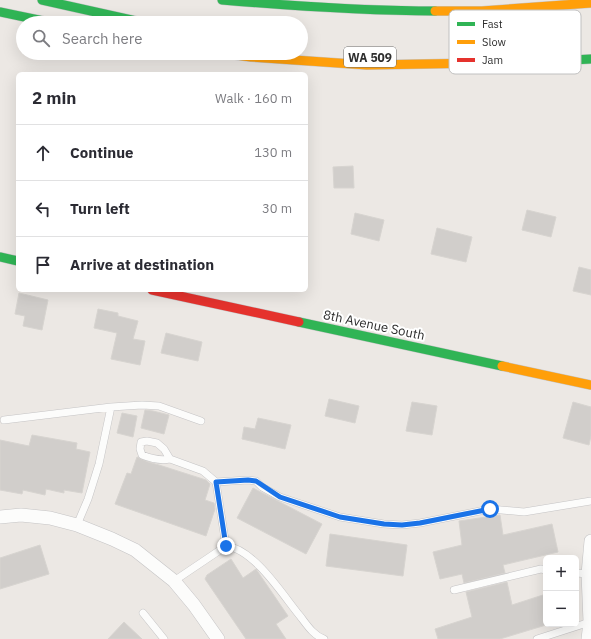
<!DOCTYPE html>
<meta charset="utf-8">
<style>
body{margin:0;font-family:"IBM Plex Sans",sans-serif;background:#f2f2f3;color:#2b2b33}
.controls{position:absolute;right:12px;bottom:12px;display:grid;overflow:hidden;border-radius:6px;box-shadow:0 4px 16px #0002}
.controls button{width:36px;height:36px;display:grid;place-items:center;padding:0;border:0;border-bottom:1px solid #e1e1e2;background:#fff;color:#2b2b33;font:20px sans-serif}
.stop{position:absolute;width:12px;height:12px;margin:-9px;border:3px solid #1a73e8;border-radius:50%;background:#fff}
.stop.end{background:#1a73e8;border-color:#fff;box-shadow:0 1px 4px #0008}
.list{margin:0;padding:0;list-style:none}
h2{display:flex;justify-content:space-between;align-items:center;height:52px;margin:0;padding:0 16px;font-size:17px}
h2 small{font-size:13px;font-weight:400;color:#7c7c81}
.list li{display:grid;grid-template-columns:26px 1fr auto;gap:12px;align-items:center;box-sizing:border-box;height:56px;padding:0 16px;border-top:1px solid #e1e1e2}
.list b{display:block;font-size:15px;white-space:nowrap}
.list em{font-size:13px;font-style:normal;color:#7c7c81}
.icon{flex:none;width:22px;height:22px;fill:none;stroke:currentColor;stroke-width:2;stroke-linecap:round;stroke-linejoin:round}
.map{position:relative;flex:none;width:591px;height:639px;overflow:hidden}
.search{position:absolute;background:#fff;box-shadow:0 4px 16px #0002;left:16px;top:16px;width:292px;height:44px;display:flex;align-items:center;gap:10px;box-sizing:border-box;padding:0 14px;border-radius:22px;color:#7c7c81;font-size:15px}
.panel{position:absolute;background:#fff;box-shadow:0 4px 16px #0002;left:16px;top:72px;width:292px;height:220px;border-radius:6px}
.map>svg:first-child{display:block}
</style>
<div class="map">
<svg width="591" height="639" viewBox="0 0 591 639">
<rect width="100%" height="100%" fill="#ece8e4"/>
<!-- building -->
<path fill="#d1cecb" stroke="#d7d4d0" d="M353,166L354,188H334L333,167Z
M527,210L556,217L551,237L522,230Z
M355,213L384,220L379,241L351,234Z
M437,228L472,237L466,262L431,254Z
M579,267L591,270V295L573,291Z
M19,293L48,300L42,330L23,326L25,316L15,314Z
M98,309L118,313V316L138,321L133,339L145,341L140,365L111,359L117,333L94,328Z
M166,333L202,342L198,361L161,353Z
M329,399L359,406L355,423L325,416Z
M412,402L437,406L432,435L406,431Z
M573,402L591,407V436L589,445L563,438Z
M145,410L153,411L169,415L164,434L141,428Z
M122,413L137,416L133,437L117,433Z
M258,418L291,425L285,449L242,439L244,427L255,429Z
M32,435L77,443L76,449L90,452L82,493L64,490V493L46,489L45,495L23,490L22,494L0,490V440L29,446Z
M137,457L148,462L159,465L206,480L210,484L205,500L214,503L215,509L206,536L115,504L127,473L131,474Z
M253,488L322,524L306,554L237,518Z
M500,515L503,535L552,524L558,552L503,565L505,573L464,583L462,574L440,579L433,552L462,545L459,521Z
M330,534L407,545L403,576L326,566Z
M40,545L49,574L0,589V558Z
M231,559L243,578L256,569L258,572L288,616L276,624L286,639H246L205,579L207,575Z
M507,582L512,605L546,594V625L500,639H438L435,629L472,617L466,592Z
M124,622L142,639H108Z"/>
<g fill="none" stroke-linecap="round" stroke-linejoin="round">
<defs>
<path id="lane" d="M4,420L111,407L142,405L159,406L201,421
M170,459C160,461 152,459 142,455L140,449L141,442L147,441L157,443L164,449L170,459L203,471L216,482L226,546C254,549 282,594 300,616C307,625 313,635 324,639
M216,482L248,480L256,481L262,487L280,497L340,517L384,524L402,525L420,523L490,509L524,512L591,501
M77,525L88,499L99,464L111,407
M576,573L588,574
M174,581L226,546
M454,590L541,569L546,570
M143,613L164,639
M537,639L590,622"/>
<path id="street" d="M0,517L21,515L50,518L77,525L112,539L135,550L174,581L194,605L218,639
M588,639L590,622L588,574L591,541"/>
<path id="fast" d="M42,0L145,23
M222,0C293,6 364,11 435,11
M0,12L53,23
M535,62L591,59
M0,257L18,261
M299,322L502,366"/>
<path id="slow" d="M435,11H482L591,3
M220,53L251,57L367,65L535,62
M502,366L591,385"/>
<path id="jam" d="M152,290L299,322"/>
</defs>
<!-- lane casing -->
<use href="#lane" stroke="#c5c4c5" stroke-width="8"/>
<!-- street casing -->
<use href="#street" stroke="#c5c4c5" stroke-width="14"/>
<!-- fast casing -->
<use href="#fast" stroke="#c5c4c5" stroke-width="10"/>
<!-- slow casing -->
<use href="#slow" stroke="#c5c4c5" stroke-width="10"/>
<!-- jam casing -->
<use href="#jam" stroke="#c5c4c5" stroke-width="10"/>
<!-- lane -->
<use href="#lane" stroke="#fcfcfb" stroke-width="7"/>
<!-- street -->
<use href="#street" stroke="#fcfcfb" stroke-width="13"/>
<!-- fast -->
<use href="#fast" stroke="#30b455" stroke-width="9"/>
<!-- slow -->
<use href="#slow" stroke="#ff9f0a" stroke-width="9"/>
<!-- jam -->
<use href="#jam" stroke="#e5322d" stroke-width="9"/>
</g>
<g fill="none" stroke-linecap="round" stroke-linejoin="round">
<!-- route -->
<path stroke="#1a73e8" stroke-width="5" d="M226,546L216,482L248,480L256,481L280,497L340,517L384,524L402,525L420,523L490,509"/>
</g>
<g text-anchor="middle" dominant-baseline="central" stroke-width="4" stroke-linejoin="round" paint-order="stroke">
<!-- shield labels -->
<rect fill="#fff" stroke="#6d6d6d" stroke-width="1" x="344" y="47" width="52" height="20" rx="3"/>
<g font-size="12" font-weight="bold" fill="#2e2e2e">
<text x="370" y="57">WA 509</text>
</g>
<!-- street labels -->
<g font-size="13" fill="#2e2e2e" stroke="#fff">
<text transform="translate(374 325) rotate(12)">8th Avenue South</text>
</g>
</g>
<!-- legend -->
<rect x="449" y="10" width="132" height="64" rx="6" fill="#fff" stroke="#c0c0c0" stroke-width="1"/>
<rect x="457" y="22" width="18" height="4" fill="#30b455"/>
<rect x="457" y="40" width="18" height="4" fill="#ff9f0a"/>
<rect x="457" y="58" width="18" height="4" fill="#e5322d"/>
<g font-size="11" fill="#2e2e2e">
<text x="482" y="28">Fast</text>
<text x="482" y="46">Slow</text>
<text x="482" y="64">Jam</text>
</g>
</svg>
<div class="controls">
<button>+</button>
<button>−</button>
</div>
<div class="stop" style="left:490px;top:509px"></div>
<div class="stop end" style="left:226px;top:546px"></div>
<div class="search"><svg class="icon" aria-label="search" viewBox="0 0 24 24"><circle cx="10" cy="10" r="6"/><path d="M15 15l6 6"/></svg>Search here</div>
<section class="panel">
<h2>2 min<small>Walk · 160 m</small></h2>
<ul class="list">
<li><svg class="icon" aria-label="ahead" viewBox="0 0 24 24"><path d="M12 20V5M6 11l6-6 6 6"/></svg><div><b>Continue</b></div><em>130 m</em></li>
<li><svg class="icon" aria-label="left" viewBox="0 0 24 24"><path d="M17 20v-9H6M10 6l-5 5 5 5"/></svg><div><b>Turn left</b></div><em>30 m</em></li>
<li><svg class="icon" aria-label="arrive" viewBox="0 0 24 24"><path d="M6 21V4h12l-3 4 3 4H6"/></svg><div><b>Arrive at destination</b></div></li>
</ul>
</section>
</div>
